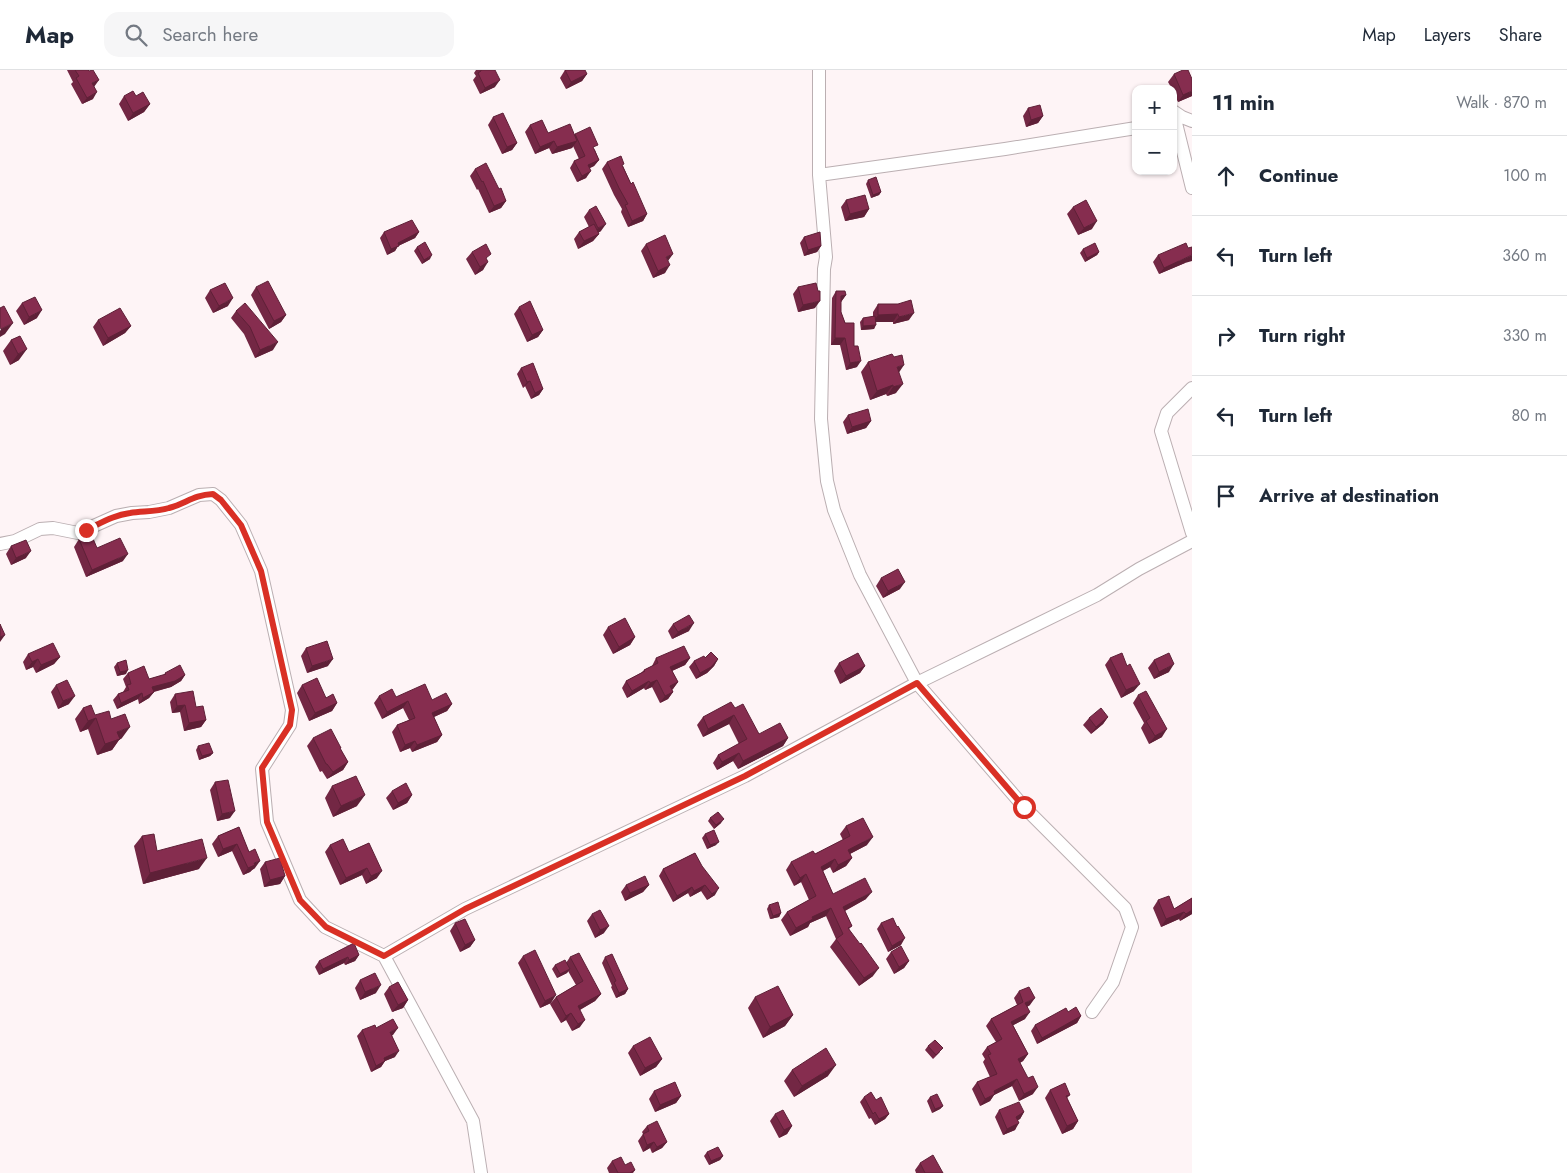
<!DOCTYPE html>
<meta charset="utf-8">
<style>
body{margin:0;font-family:Jost,sans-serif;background:#f6f6f7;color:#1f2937}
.controls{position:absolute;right:15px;top:15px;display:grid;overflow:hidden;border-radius:10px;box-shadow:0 1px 4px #0004}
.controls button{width:45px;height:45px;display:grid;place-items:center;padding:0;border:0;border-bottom:1px solid #e0e1e3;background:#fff;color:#1f2937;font:25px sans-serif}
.stop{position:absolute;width:15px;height:15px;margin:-11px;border:4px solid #d93025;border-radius:50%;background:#fff}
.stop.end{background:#d93025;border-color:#fff;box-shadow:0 1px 5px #0008}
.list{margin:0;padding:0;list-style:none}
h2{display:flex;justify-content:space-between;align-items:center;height:65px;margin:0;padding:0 20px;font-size:21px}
h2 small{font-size:16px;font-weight:400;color:#747a83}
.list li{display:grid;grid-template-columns:32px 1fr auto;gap:15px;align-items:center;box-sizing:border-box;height:80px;padding:0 20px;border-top:1px solid #e0e1e3}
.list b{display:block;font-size:19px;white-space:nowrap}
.list em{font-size:16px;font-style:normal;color:#747a83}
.icon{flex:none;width:28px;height:28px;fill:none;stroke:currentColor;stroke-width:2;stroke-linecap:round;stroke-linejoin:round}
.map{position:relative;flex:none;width:1192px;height:1103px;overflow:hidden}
header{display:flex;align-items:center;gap:30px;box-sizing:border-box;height:70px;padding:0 25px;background:#fff;border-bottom:1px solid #e0e1e3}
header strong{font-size:24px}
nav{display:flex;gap:28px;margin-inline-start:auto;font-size:18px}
.search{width:350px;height:45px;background:#f6f6f7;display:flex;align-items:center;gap:12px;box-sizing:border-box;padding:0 18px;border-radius:15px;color:#747a83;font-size:19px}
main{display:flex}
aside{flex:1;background:#fff}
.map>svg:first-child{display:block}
</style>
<header>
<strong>Map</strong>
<div class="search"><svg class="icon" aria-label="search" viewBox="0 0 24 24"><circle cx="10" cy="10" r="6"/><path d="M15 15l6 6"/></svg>Search here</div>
<nav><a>Map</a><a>Layers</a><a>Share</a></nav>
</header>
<main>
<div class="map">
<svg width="1192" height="1103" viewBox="0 0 1192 1103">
<rect width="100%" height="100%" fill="#fef4f6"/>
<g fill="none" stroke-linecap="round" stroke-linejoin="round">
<defs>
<path id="minor" d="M819,0V105L826,187L824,199L821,349L827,411L834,440L860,505L917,613L1024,737L1125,838L1132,857L1113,912L1092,942
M1173,41L1192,118
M1173,41L1182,47L1192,51
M819,105L1005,79L1136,58
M1192,318L1167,343L1161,361L1192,463
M0,474L15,471L40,459L53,458L78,463L116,446L132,443L149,442L169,438L199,425L213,424L221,430L241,455L261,501L292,640L290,655L262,699L267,752L300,830L325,857L384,886L473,1051L481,1103
M384,886L465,839L745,706L917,613L1097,525L1139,499L1192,471"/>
</defs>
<!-- minor casing -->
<use href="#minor" stroke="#bbafb2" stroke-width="14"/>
<!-- minor -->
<use href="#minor" stroke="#fff" stroke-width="12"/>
</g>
<!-- wall -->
<path fill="#732744" d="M67,0H88L94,17L93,29L82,34L71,14L73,12Z
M476,0H495V17L480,24L473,10L476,6L474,3Z
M565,0L587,4L582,11L566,19L560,8Z
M1174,4L1192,26L1178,32L1173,22V19H1172L1168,12Z
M124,26L150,34L144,42L128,51L119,34Z
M1028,38L1043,46L1038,53L1026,57L1023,46Z
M493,47L517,73L512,80L502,84L488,55Z
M530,55L548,63L574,65L575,64L595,80L599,90L594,96L590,98L586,108L577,112L570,98L574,91L579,89L573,76L572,78L552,84L549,78L535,84L525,62Z
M607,92L623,96L631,114L647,144L643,151L628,157L621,142L622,139L614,125L602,99Z
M475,99L499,119L506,131L501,138L489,143L478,119L477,120L470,106Z
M868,110L881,122L879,125L871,128L866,114Z
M846,130L869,139L864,147L845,151L841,137Z
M1073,137L1092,159L1078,165L1067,144Z
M589,140L601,161L598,163L599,164L593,171L578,179L574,169L579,162L589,157L584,147Z
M384,162H419L415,168L398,176L395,181L387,185L380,168Z
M804,167L821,176L817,182L804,186L800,173Z
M646,174L668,191L665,203L653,208L641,181Z
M417,177L430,189L422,194L414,181Z
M1083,179L1099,182L1097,185L1085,192L1080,183Z
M472,182L487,190L483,200L475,205L466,189Z
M1158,185L1185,193L1159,204L1153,192Z
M256,217L286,245L281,252L269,259L251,225Z
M798,217L815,238L798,242L793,224Z
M210,220L228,236L213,243L205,228Z
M836,221L846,225L841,232V242L854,276L857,297L846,300L840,275H831L832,228Z
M22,233L37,248L24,255L16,241Z
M878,234L909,250L893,254V252H876L874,259L861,260L860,252L863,248L873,247V242Z
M519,237L543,260L538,267L527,272L514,244Z
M236,241L273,280L255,288L244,264L231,248Z
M98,250L131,256L125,263L103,276L93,257Z
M20,266L19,290L10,295L3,281L11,270Z
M868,292L899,302L896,323L887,326L886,324L870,330L861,302Z
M521,298L543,319L539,325L531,329L525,316L523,318L517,304Z
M848,345L871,351L866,358L847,364L843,352Z
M79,469L123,491L86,507L74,477Z
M11,476L26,488L11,495L6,484Z
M881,508L900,519L883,528L876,516Z
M673,554L689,561L672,569L668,561Z
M608,557L635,567L630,575L613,584L603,565Z
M306,578L328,596L307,603L301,586Z
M28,584L60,587L54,594L36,603L33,597L26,600L23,592Z
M656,588H690L685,595L672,601L678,612L672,620L673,622L668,629L660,633L652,617L645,620L644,618L627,628L622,618L626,611L641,603L644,600L652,596Z
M705,588L718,589L714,596L707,603L696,609L689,597L694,591Z
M1110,588L1127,596L1134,621L1121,628L1105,595Z
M1154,590L1169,602L1154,609L1148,598Z
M117,593L126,604L117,606L114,597Z
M839,593L865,596L860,603L840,614L834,601Z
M128,603L149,609L164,605L165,603L185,605L181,611L171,617L154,622L149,628L139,634L138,629L117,639L113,630L118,624L123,622L126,617L123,609Z
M56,615L69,634L58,639L51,622Z
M302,615L337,633L332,641L309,651L297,623Z
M175,624L196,637L206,650L201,657L184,661L180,642L172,643L170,632Z
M1138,625L1162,667L1149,674L1141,658L1144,653L1133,633Z
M379,626L432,630L452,634L447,641L434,647L442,665L437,672L412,682L410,678L400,682L392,662L397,655L409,650L403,638L382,649L374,633Z
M83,638L95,645L111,649L122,668L119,670L112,680L97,685L88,659L80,662L75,649Z
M735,638L759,664L788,668L783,676L738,699L733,691L717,700L713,693L718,685L739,674L729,654L703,667L697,655L703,647Z
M1108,647L1103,654L1091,664L1083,655L1089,648Z
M313,668L340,679L348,692L343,700L327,709L322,701L320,702L307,676Z
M198,676L213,683L210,686L199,690L196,680Z
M215,712L230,748L217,751L210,720Z
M332,716L357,736L333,747L325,728Z
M392,721L412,725L407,733L393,740L386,728Z
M710,748L721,753L714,759L708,751Z
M846,756L867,775L850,784L852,788L846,796L833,803L830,797L823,801L833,824L866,829L845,841L852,856L849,859L873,906L859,916L830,877L836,869L826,846L810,853L808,857L790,866L781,850L787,842L809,830L801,812L794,816L786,800L791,792L815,784L843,770L840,764Z
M239,757L255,798L252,800L250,802L243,805L232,781L218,787L212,774L218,766Z
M705,764L716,775L707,779L702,768Z
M142,766L157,781L199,799L143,814L134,776Z
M369,773L377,808L366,814L362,805L340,815L325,782L330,775L349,782Z
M695,783L715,825L707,830L701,821L690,827L688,823L673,832L659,806L663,799Z
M265,792L285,806L280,814L264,817L260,799Z
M626,815H649L643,822L625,831L621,822Z
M1192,828V844L1180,851L1179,849L1161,857L1153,838L1158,830L1174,839Z
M769,835L781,843L779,847L770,849L767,839Z
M592,844L604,863L595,868L587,851Z
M455,853L475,870L470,877L460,882L450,861Z
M881,853L897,857L901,875L888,882L877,859Z
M891,882L909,891L904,898L894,904L886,889Z
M359,885L355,891L345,895L344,893L319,905L315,897L319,891Z
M523,886L551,933L540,938L518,893Z
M570,887L601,924L595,931L580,940V957L572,961L566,950L561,953L550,934L556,927L576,915L568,901L567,903L557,908L552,899L555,895L566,893Z
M605,887L628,919L625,924L616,928L611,917L612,916L602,893Z
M360,910L376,923L360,930L355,918Z
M389,917L408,930L403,938L392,942L384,924Z
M1019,921L1030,935L1027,937L1025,949L1013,955L1028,984L1023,991L1020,993L1033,1024L1019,1031L1012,1016L994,1025L990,1031L980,1036L972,1019L977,1012L990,1007L983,992L985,989L982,984L987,977L996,972L986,956L991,949L1017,935L1014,928Z
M755,927L793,945L785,956L763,968L748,938Z
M1068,942L1081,946L1077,953L1037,974L1031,961L1035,955Z
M376,958L393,965H392L395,987L385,991L381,997L371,1002L357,966L362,960Z
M633,976L662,989L656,997L640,1006L628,983Z
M928,976L940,982L933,989L925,980Z
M792,1000L828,1006L794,1027L784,1011Z
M1050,1020L1070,1025L1067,1028L1078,1051L1073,1059L1062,1064L1045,1028Z
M654,1021L681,1026L676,1033L655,1042L649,1029Z
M864,1027L876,1030L889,1044L885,1049L875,1055L871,1048L869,1049L860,1032Z
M930,1027L943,1036L940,1039L932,1043L927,1031Z
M999,1040L1024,1042L1020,1049L1018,1050L1015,1060L1003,1065L995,1047Z
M775,1044L792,1056L787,1064L779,1068L770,1051Z
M647,1056L667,1072L662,1078L652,1083L650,1078L643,1082L638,1071L643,1064L642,1062Z
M707,1082L723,1086L720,1090L709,1095L704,1086Z
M612,1091L625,1095L635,1100L633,1103H609L607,1098Z
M920,1093L943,1103H916L915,1100Z"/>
<!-- shaded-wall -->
<path fill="#5e2037" d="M587,4L582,11L566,19L571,12Z
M99,10L94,17L92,13Z
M500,10L495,17L480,24L485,18Z
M1192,21V26L1178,32L1183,25Z
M97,22L93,29L82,34L87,28Z
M150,34L144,42L128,51L133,43Z
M1043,46L1038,53L1026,57L1031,50Z
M554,71L549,78L535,84L540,77Z
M577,71L572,78L552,84L557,77Z
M517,73L512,80L502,84L507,77Z
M599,90L594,96L583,101L588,95Z
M591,101L586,108L577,112L582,106Z
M881,122L879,125L871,128L873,125Z
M506,131L501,138L489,143L494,136Z
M869,139L864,147L845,151L850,144Z
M647,144L643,151L628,157L632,151Z
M1097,151L1092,159L1078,165L1084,158Z
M606,154L601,161L593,165L598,158Z
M419,162L415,168L398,176L395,181L387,185L391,179L398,173Z
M599,164L593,171L578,179L584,171Z
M821,176L817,182L804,186L808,180Z
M1099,182L1097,185L1085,192L1087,188Z
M673,184L668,191L666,187Z
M432,185L430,189L422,194L424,190Z
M1192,185V191L1185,193L1159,204L1164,198Z
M488,192L483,200L475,205L480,197Z
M670,195L665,203L653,208L658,201Z
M846,225L841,232V226Z
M233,228L228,236L213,243L219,236Z
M820,231L815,238L798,242L803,235Z
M42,240L37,248L24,255L29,247Z
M914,243L909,250L893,254L899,247Z
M898,244L893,252H873L878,245Z
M286,245L281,252L269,259L274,251Z
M13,253L5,264L0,267V261L1,259Z
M876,255L874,259L861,260L863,256Z
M131,256L125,263L103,276L108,268Z
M543,260L538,267L527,272L532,265Z
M835,268H845L840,275H831Z
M278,272L273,280L255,288L260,280Z
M27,279L19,290L10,295L18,284Z
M861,291L857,297L846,300L850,293Z
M904,295L898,304L897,297Z
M530,311L523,318L527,312Z
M903,314L896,323L887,326L893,317Z
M893,315L886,324L870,330L877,321Z
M543,319L539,325L531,329L535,323Z
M871,351L866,358L847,364L852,357Z
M31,481L26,488L11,495L16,488Z
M128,484L123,491L86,507L92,500Z
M905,512L900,519L883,528L888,521Z
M694,553L689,561L672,569L678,562Z
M5,565L0,572V567Z
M635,567L630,575L613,584L619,577Z
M60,587L54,594L36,603L41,595Z
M690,588L685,595L665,604L670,597Z
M38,589L33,597L26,600L32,592Z
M333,589L328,596L307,603L312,596Z
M718,589L714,596L707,603L696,609L700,603Z
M1174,594L1169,602L1154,609L1159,602Z
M865,596L860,603L840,614L846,606Z
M128,600L126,604L117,606L120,602Z
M185,605L181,611L171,617L148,623L152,617Z
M657,610L652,617L645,620L650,613Z
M649,611L644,618L627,628L632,621Z
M678,612L673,619L665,623L670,616Z
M1140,614L1134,621L1121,628L1126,620Z
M154,622L149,628L139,634L143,628Z
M673,622L668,629L660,633L665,626Z
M142,623L138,629L117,639L121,633Z
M75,626L69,634L58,639L63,631Z
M408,631L403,638L382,649L387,642Z
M337,633L332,641L309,651L315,643Z
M452,634L447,641L427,650L432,643Z
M185,635L180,642L172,643L177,636Z
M734,645L729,654L703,667L708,659Z
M1108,647L1103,654L1091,664L1096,657Z
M96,648L88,659L80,662L88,651Z
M206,650L201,657L184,661L189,653Z
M130,657L122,668L119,670L112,680L97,685L105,674L117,662Z
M1167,659L1162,667L1149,674L1155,666Z
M442,665L437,672L412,682L417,675Z
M788,668L783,676L738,699L743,691Z
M415,671L410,678L400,682L405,675Z
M213,683L210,686L199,690L202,686Z
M739,683L733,691L717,700L722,692Z
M348,692L343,700L327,709L333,702Z
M365,725L357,736L333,747L341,736Z
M412,725L407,733L393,740L398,733Z
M235,741L230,748L217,751L222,744Z
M724,749L721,753L714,759L716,755Z
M873,767L867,775L842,788L848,780Z
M719,772L716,775L707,779L710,775Z
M237,774L232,781L218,787L223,779Z
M207,788L199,799L143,814L150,803Z
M852,788L846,796L833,803L838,795Z
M835,789L830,797L815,805L821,797Z
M260,791L255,798L252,800L250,802L243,805L248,798L254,793Z
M367,798L362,805L340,815L346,808Z
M382,801L377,808L366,814L371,806Z
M806,804L801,812L794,816L800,808Z
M285,806L280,814L264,817L270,810Z
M649,815L643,822L625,831L630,823Z
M705,815L701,821L690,827L694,821Z
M692,817L688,823L673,832L677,826Z
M719,818L715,825L707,830L712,824Z
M872,822L866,829L837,845L843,837Z
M831,838L826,846L810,853L808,857L790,866L796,858L812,847Z
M1192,840V844L1180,851L1186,844Z
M1184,842L1179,849L1161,857L1166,849Z
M781,843L779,847L770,849L773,846Z
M609,856L604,863L595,868L600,860Z
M905,868L901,875L888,882L892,876Z
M475,870L470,877L460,882L465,875Z
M359,885L355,891L345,895L349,890Z
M348,887L344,893L319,905L323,899Z
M909,891L904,898L894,904L899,897Z
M879,898L873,906L859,916L864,908Z
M570,899L567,903L557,908L560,904Z
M381,915L376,923L360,930L365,922Z
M628,919L625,924L616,928L619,923Z
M601,924L595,931L572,944L578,936Z
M556,925L551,933L540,938L545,931Z
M1035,928L1030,935L1020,940L1025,933Z
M408,930L403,938L392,942L398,935Z
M1030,942L1025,949L1006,959L1011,952Z
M571,943L566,950L561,953L566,946Z
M793,945L785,956L763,968L770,957Z
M1081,946L1077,953L1037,974L1042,968Z
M585,950L580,957L572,961L578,954Z
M398,958L393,965L386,968L390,962Z
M399,981L395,987L385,991L381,997L371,1002L376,996L384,988Z
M1028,984L1023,991L1013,996L1018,989Z
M662,989L656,997L640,1006L645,998Z
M836,995L828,1006L794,1027L802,1016Z
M1017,1009L1012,1016L994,1025L990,1031L980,1036L985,1029L994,1021Z
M1038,1017L1033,1024L1019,1031L1024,1024Z
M681,1026L676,1033L655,1042L660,1035Z
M943,1036L940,1039L932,1043L935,1039Z
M1024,1042L1020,1049L1012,1053L1016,1047Z
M889,1044L885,1049L875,1055L879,1049Z
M1078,1051L1073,1059L1062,1064L1067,1056Z
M1019,1053L1015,1060L1003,1065L1007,1059Z
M792,1056L787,1064L779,1068L784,1060Z
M654,1072L650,1078L643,1082L647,1075Z
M667,1072L662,1078L652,1083L657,1077Z
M723,1086L720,1090L709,1095L711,1091Z"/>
<!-- building -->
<path fill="#862d4f" stroke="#5e2037" d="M75,0H88L89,1L93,0L99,10L92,13L97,22L87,28L76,8L79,6Z
M481,0H495L500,10L485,18L478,3L481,1Z
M565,0H585L587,4L571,12Z
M1183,0H1188L1192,9V21L1183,25L1174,4Z
M133,21L136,26L143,22L150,34L133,43L124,26Z
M1040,35L1043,46L1031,50L1028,38Z
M503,43L517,73L507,77L493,47Z
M542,50L548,63L570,54L577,71L557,77L554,71L540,77L530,55Z
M590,57L598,75L593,77L599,90L588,95L591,101L582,106L574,91L585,86L575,64Z
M621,86L624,94L622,95L631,114L633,112L647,144L632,151L625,135L628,134L619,118L607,92Z
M486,93L499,119L501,118L506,131L494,136L483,111L482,112L475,99Z
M876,107L881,122L873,125L868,110Z
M865,125L869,139L850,144L846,130Z
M1086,130L1097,151L1084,158L1073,137Z
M596,136L606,154L598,158L589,140Z
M412,150L419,162L398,173L399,176L391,179L384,162Z
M594,154L599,164L584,171L579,162Z
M820,162L821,176L808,180L804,167Z
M665,165L673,184L666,187L670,195L658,201L646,174Z
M425,172L432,185L424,190L417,177Z
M1095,173L1099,182L1087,188L1083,179Z
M1186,173L1188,178L1192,177V185L1164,198L1158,185Z
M486,174L491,184L486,188L488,192L480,197L472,182Z
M268,211L286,245L274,251L256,217Z
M225,213L233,228L219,236L210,220Z
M816,213L818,221H820V231L803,235L798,217Z
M836,221H845L846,225L841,226V242L845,253H854V276H858L861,291L850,293L845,268H835Z
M35,227L42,240L29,247L22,233Z
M911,230L914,243L899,247L898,244L878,245V234H898Z
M530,231L543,260L532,265L519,237Z
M245,233L278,272L260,280L250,257L236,241Z
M4,236L13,253L1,259L0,257V238Z
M120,238L131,256L108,268L98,250Z
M875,246L876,255L863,256V248Z
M20,266L27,279L18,284L11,270Z
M892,284L894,287L902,285L904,295L897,297L903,314L893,317V315L877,321L868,292Z
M533,293L543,319L535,323L530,311L527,312L521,298Z
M868,339L871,351L852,357L848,345Z
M91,464L97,478L120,468L128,484L92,500L79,469Z
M26,470L31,481L16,488L11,476Z
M898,499L905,512L888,521L881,508Z
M689,545L694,553L678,562L673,554Z
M625,548L635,567L619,577L608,557Z
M0,554L5,565L0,567Z
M327,571L333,589L312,596L306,578Z
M53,573L60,587L41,595L38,589L32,592L28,584Z
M684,576L690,588L670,597L678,612L670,616L673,622L665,626L657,610L650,613L649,611L632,621L626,611L645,601L644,600L658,593L656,588Z
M711,582L718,589L711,597L700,603L694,591L704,586L705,588Z
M858,583L865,596L846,606L839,593Z
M1122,583L1127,596L1130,594L1140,614L1126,620L1110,588Z
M1169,583L1174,594L1159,602L1154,590Z
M126,590L128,600L120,602L117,593Z
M180,595L185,605L175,611L152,617L154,622L143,628L142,623L121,633L118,624L129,620L127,615L131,614L128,603L144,596L149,609L166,604L165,603Z
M317,608L326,628L333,624L337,633L315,643L302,615Z
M67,610L75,626L63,631L56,615Z
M425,614L432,630L446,623L452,634L432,643L442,665L417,675L415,671L405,675L397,655L415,648L408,631L387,642L379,626L392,619L396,627Z
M193,621L196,637L203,636L206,650L189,653L185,635L177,636L175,624Z
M1146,621L1167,659L1155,666L1146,651L1150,648L1138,625Z
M731,632L735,638L743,634L759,664L780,653L788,668L743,691L739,683L722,692L718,685L747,669L734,645L708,659L703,647Z
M91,635L95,645L109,641L111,649L125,644L130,657L117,662L120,669L105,674L96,648L88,651L83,638Z
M1101,638L1108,647L1096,657L1089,648Z
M331,659L341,678H340L348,692L333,702L327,694H326L313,668Z
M209,673L213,683L202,686L198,676Z
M356,706L365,725L341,736L332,716Z
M228,710L235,741L222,744L215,712Z
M406,713L412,725L398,733L392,721Z
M718,742L724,749L716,755L710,748Z
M863,748L873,767L848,780L852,788L838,795L835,789L821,797L833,824L865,808L872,822L843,837L852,856L848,858L860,874L861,873L879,898L864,908L836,869L843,864L831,838L812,847L813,849L796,858L787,842L816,826L806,804L800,808L791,792L813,781L815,784L850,766L846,756Z
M239,757L249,782L255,779L260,791L254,793L255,795L248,798L237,774L223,779L218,766Z
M714,760L719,772L710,775L705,764Z
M154,764L157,781L202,769L207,788L150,803L142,766Z
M343,769L349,782L369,773L382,801L371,806L367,798L346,808L330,775Z
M695,783L702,796L719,818L712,824L705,815L694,821L692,817L677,826L663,799Z
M280,788L285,806L270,810L265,792Z
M645,806L649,815L630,823L626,815Z
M1169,826L1174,839L1192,828V840L1186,844L1184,842L1166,849L1158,830Z
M778,832L781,843L773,846L769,835Z
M600,840L609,856L600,860L592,844Z
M893,848L897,857L898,856L905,868L892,876L881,853Z
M465,849L475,870L465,875L455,853Z
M354,873L359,885L349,890L348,887L323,899L319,891Z
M901,876L909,891L899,897L891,882Z
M535,880L556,925L545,931L523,886Z
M579,883L601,924L578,936L585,950L578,954L571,943L566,946L556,927L583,911L570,887Z
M612,884L628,919L619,923L614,912L616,911L605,887Z
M565,890L570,899L560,904L555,895Z
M375,903L381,915L365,922L360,910Z
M398,912L408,930L398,935L389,917Z
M778,916L793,945L770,957L755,927Z
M1029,917L1035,928L1025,933L1030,942L1011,952L1028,984L1018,989L1028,1008L1033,1006L1038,1017L1024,1024L1017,1009L994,1021L995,1024L985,1029L977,1012L997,1004L988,985L991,984L987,977L1002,969L991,949L1023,932L1019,921Z
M1076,937L1081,946L1042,968L1035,955L1066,938L1068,942Z
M393,949L398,958L390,962L399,981L384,988L385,991L376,996L362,960L375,955L376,958Z
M650,967L662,989L645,998L633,976Z
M935,970L943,978L936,985L928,976Z
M826,978L836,995L802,1016L792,1000Z
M675,1012L681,1026L660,1035L654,1021Z
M1065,1013L1070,1025L1066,1026L1078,1051L1067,1056L1050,1020Z
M871,1022L876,1030L881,1027L889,1044L879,1049L875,1042L873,1044L864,1027Z
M937,1024L943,1036L935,1039L930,1027Z
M1019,1032L1024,1042L1016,1047L1019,1053L1007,1059L999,1040Z
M783,1040L792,1056L784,1060L775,1044Z
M657,1051L667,1072L657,1077L654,1072L647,1075L643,1064L649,1061L647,1056Z
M718,1077L723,1086L711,1091L707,1082Z
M933,1085L943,1103H925L920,1093Z
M621,1087L625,1095L631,1092L635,1100L630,1103H618L612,1091Z"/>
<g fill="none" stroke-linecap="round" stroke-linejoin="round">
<!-- route -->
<path stroke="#d93025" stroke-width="6" d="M86,460C101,453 114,445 130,443C143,441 156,442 169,438C187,433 193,425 213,424L221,430L241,455L261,501L292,640L290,655L262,698L267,752L300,830L326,857L384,886L465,839L745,706L917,613L1024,737"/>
</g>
</svg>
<div class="controls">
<button>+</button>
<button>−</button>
</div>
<div class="stop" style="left:1024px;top:737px"></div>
<div class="stop end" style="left:86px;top:460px"></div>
</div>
<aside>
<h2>11 min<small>Walk · 870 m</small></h2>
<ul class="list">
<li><svg class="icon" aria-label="ahead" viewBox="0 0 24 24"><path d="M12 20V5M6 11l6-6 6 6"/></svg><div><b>Continue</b></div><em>100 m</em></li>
<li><svg class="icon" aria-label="left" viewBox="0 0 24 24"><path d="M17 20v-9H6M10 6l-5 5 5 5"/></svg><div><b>Turn left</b></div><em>360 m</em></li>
<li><svg class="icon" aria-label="right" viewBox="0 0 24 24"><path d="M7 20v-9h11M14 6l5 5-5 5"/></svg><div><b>Turn right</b></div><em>330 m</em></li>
<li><svg class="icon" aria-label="left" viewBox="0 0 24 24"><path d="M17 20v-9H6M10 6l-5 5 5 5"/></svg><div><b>Turn left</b></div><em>80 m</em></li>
<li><svg class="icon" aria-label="arrive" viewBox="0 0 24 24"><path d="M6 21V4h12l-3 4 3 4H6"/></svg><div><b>Arrive at destination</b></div></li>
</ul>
</aside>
</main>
